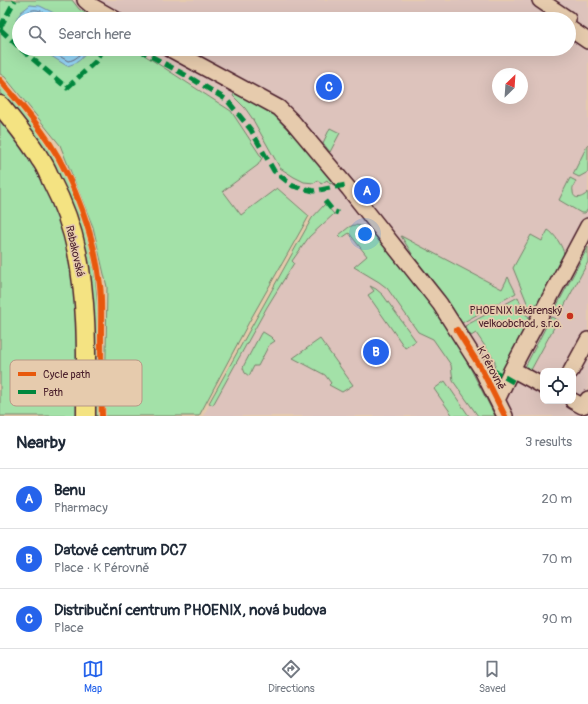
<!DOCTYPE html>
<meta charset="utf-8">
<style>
body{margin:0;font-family:Pangolin,sans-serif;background:#f2f2f3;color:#1f2937}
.controls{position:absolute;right:12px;bottom:12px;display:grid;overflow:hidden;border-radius:8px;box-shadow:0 4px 16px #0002}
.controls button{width:36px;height:36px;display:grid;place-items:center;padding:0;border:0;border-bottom:1px solid #e0e1e3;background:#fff;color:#1f2937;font:20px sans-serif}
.compass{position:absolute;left:492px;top:68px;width:36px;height:36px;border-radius:50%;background:#fff;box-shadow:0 4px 16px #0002;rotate:25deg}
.you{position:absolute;left:365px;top:234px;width:14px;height:14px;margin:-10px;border:3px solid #fff;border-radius:50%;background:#1a73e8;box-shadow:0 0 0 6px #1a73e833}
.badge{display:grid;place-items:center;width:26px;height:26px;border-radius:50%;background:#2563eb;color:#fff;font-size:13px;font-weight:700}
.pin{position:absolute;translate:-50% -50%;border:2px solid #fff;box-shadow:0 1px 4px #0006}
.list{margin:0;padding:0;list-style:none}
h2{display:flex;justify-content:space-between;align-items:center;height:52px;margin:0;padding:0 16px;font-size:17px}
h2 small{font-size:13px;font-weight:400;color:#747a83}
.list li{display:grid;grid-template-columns:26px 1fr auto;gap:12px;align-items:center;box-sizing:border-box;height:60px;padding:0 16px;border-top:1px solid #e0e1e3}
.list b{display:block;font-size:15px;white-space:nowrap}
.list p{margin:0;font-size:13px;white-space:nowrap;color:#747a83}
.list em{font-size:13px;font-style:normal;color:#747a83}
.icon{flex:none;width:22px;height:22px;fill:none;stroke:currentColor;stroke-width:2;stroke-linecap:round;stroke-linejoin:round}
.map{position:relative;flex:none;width:588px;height:416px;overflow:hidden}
.search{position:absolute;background:#fff;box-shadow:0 4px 16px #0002;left:12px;right:12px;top:12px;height:44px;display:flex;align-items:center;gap:10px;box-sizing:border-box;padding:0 14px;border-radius:22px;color:#747a83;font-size:15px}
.sheet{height:232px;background:#fff}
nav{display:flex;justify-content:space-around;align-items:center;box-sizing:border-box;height:56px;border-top:1px solid #e0e1e3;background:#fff;font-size:11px;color:#747a83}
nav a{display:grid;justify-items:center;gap:2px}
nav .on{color:#2563eb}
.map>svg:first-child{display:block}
</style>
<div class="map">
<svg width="588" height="416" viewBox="0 0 588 416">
<rect width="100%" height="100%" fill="#e6cbad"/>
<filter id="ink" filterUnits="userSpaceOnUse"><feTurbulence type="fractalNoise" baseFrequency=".025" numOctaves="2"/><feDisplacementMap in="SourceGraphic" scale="8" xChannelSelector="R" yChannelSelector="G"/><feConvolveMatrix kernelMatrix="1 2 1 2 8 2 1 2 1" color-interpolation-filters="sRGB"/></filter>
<g filter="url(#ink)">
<!-- built -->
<path fill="#ddc3bc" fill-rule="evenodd" d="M22,0H588V416H203L312,218L277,188L241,216L222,191L258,165L231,111L135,49H569V19H19L10,16ZM498,74H522V98H498ZM543,371H573V401H543Z"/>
<!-- green -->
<path fill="#a3e1a8" stroke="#76806a" d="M0,0H72L79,9L95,19H19V49H135L231,111L262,158L258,165L223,191L241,215L277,188L309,216L249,322L199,416H105L107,287L93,227L60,145L5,77L0,74Z
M0,84C9,94 18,104 26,114C64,162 91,225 96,286C100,329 99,373 99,416H93L91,286L22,119L0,93Z
M235,92L270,111L289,131L318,156L336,184L333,185L332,183L330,184L327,180L321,184L318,180L314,183L304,182L294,177L280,168L252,118L245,108L233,96Z
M0,118C36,159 64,216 72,270C80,318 78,368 78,416H0Z
M330,128L340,133L330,152L323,143Z
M588,144V172L579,177L573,174Z
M570,178L576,181C574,185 572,188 573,191C573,202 584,197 588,192V209L585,213H581L559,200Z
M325,204L334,214L309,237L292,261L294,263L267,307L213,405L209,403L312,218Z
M354,225L363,226L371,230L417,287L434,309L464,356L495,416H478L453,381L451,365L433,339L418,332L387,288L379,282L354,267L367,256L349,233L342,238L339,235L349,227Z
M548,230C554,233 564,248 564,255L533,314L529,312L530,310L513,268L531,235L542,241Z
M401,236L502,289L508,277L516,293L462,323L444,295L414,257Z
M588,247V262L561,312L555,309Z
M370,286L376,289L383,295L416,341L405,348L368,295L374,291Z
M518,297L525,314L531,318L500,377L496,378L492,372L494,370L493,368L495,366V361L476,333L471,336L465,326Z
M551,317L558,320L531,370L525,367Z
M263,332L271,337L275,341L269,345L258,366H254L249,376L245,373L243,368L244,365L261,333Z
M320,339L353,385L342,392L329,385L331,383L325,375L293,358Z
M445,381L469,416H453L434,389Z"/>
<!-- water -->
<path fill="#95d6f7" stroke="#778da5" d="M30,5L40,6L52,12L62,19H19V27L16,20L21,12Z
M40,49H87C83,59 78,63 67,66Z"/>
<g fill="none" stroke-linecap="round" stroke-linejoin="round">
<!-- shore -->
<path stroke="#68687d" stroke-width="1" d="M22,19C31,3 43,11 55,19
M47,49L68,61C75,60 80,56 83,49"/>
<defs>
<path id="minor" d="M85,0L92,6L115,19
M540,0L568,19
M569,28L588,41
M170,49L279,108L293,122L349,189L440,304L482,370L505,416
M512,369L543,386
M571,371L588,340
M497,400L512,369L588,226
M573,401L582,406L585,405L588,399"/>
<path id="major" d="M0,105C14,122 29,140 40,159C45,165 48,173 51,180C63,203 72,227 77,252C88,306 86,361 86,416"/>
</defs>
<!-- minor casing -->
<use href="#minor" stroke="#4a1f2b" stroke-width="18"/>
<!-- major casing -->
<use href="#major" stroke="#4a1f2b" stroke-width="21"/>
<!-- minor -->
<use href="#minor" stroke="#e6cbad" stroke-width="15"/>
<!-- major -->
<use href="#major" stroke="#f4e382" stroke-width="18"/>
<!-- quiet -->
<path stroke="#00873e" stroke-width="5" stroke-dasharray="10 5" stroke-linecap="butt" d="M0,28L15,0
M0,29L19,47
M21,49L67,88L96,61L102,49
M138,49L189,77L227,100L251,130L274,171L293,186L314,191L346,185
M325,201L333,211L338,213
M492,369L494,371L515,383"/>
<defs>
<path id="cycleway" d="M0,80C17,100 35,120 49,142C75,182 95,238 100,285C102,301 101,318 101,334C101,361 101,389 102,416
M457,330L482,370L505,416"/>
</defs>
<!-- cycleway casing -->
<use href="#cycleway" stroke="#e6cbad" stroke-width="8"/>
<!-- cycleway -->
<use href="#cycleway" stroke="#e8590c" stroke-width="6"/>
</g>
</g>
<!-- markers -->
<circle fill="#c8321e" stroke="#e6cbad" stroke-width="1.5" cx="570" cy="316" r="4"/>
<g text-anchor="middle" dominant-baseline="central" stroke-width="3.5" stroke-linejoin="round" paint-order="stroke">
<!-- street labels -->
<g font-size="11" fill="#4a1f2b" stroke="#e6cbad">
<text transform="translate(75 251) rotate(77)">Rabakovská</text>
<text transform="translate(491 368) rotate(61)">K Pérovně</text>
</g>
<!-- poi labels -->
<g font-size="11" fill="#4a1f2b" stroke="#e6cbad" text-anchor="end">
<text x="562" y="310">PHOENIX lékárenský<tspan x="562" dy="13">velkoobchod, s.r.o.</tspan></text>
</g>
</g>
<!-- legend -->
<rect x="10" y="360" width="132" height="46" rx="6" fill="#e6cbad" stroke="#b79786" stroke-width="1"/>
<rect x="18" y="372" width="18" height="4" fill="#e8590c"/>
<rect x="18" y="390" width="18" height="4" fill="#00873e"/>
<g font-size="11" fill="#4a1f2b">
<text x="43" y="378">Cycle path</text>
<text x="43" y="396">Path</text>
</g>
</svg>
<div class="controls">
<button><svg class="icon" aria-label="locate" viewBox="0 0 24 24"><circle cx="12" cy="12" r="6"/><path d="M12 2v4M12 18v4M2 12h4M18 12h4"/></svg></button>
</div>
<svg class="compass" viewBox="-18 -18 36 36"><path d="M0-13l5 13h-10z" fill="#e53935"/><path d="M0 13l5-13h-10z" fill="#747a83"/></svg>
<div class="you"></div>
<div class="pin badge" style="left:367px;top:191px">A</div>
<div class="pin badge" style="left:376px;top:352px">B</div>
<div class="pin badge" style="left:329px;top:87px">C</div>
<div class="search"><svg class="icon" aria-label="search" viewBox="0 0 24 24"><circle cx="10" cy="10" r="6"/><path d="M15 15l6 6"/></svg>Search here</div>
</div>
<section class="sheet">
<h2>Nearby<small>3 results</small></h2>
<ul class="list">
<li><span class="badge">A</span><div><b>Benu</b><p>Pharmacy</p></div><em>20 m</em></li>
<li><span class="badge">B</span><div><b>Datové centrum DC7</b><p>Place · K Pérovně</p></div><em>70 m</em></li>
<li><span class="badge">C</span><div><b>Distribuční centrum PHOENIX, nová budova</b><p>Place</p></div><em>90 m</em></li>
</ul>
</section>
<nav>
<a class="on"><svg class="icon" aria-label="map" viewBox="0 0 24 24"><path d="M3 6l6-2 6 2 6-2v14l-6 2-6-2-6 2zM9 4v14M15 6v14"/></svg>Map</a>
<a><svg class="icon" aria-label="directions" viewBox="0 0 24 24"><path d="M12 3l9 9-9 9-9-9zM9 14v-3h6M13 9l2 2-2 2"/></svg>Directions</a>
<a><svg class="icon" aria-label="saved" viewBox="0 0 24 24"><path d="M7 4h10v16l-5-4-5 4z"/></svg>Saved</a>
</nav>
